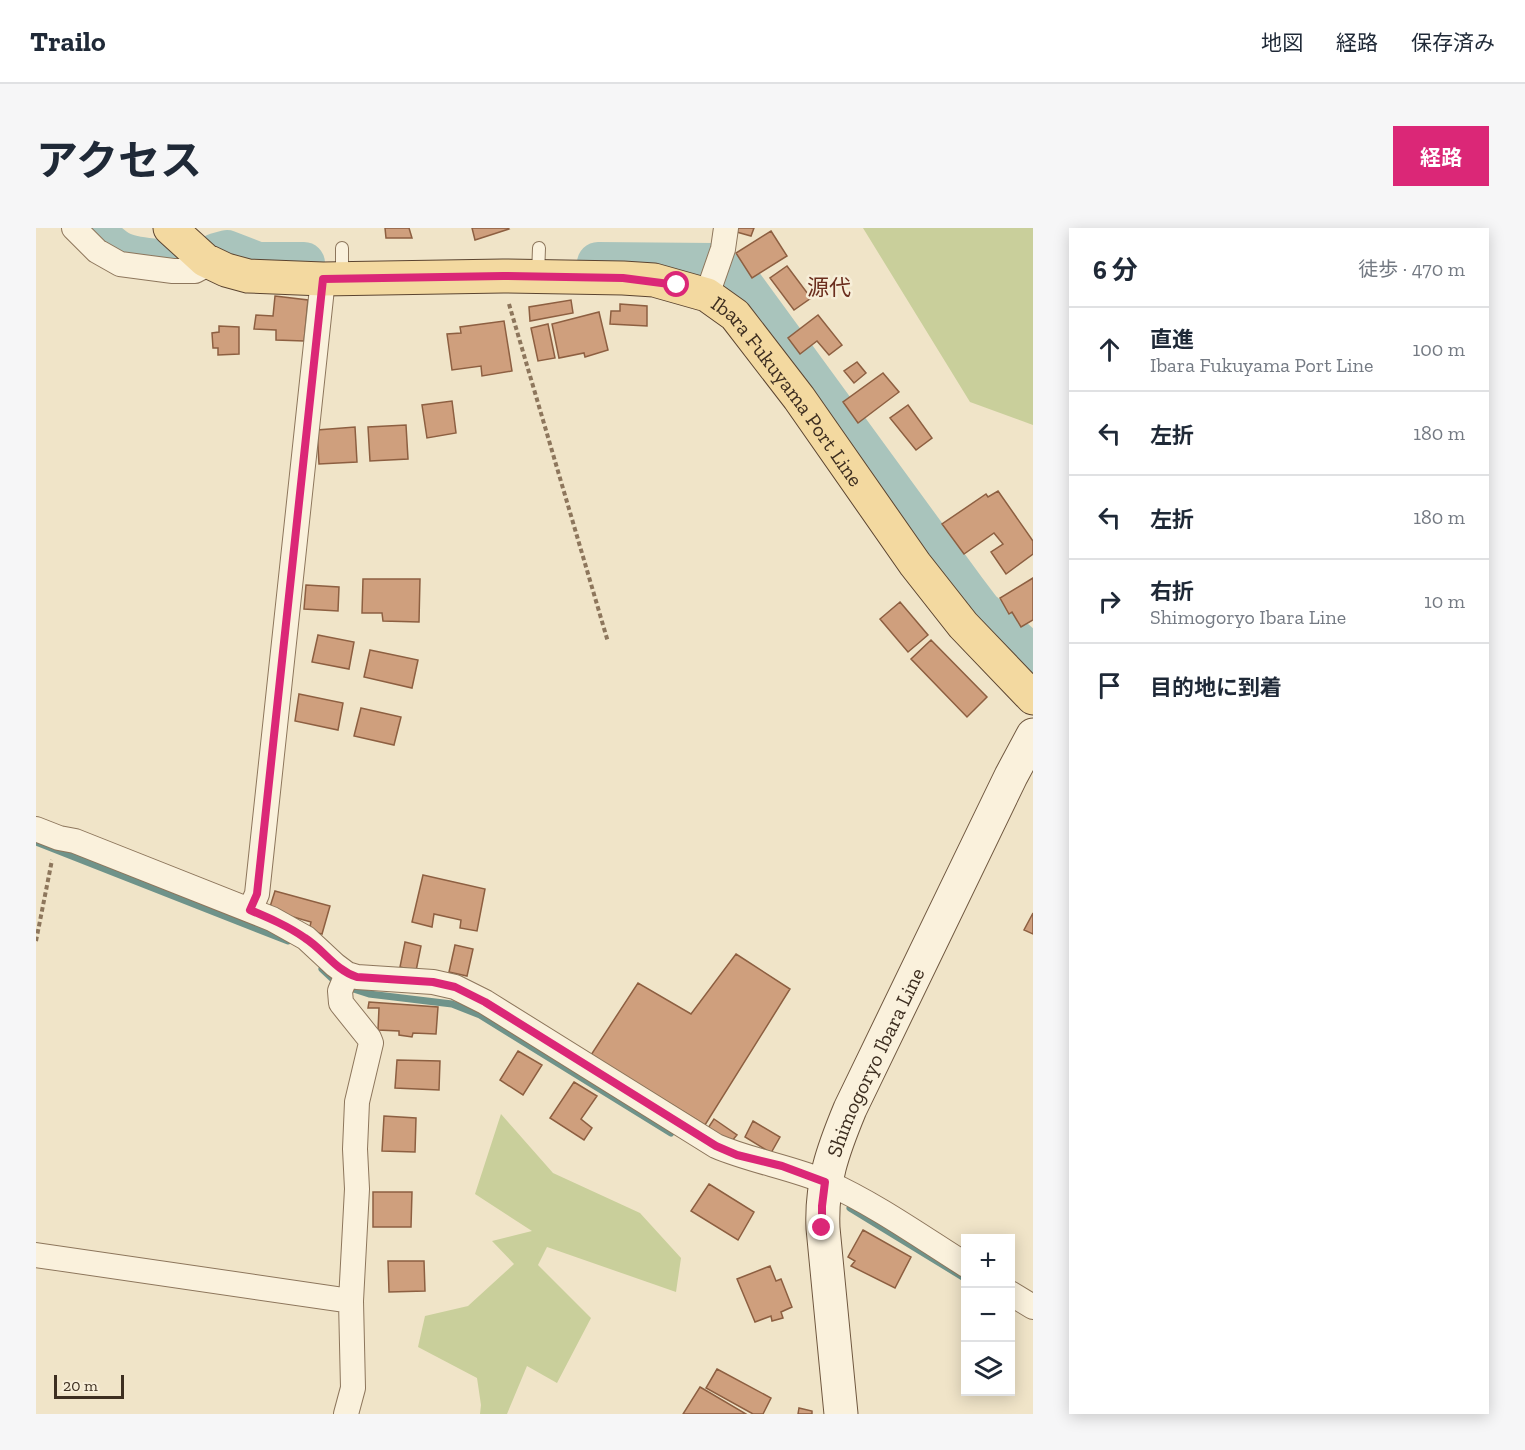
<!DOCTYPE html>
<html lang="ja">
<meta charset="utf-8">
<style>
body{margin:0;font-family:"Zilla Slab","Noto Sans JP",serif;background:#f6f6f7;color:#1f2937}
.controls{position:absolute;right:18px;bottom:18px;display:grid;overflow:hidden;border-radius:0px;box-shadow:0 3px 15px #0003}
.controls button{width:54px;height:54px;display:grid;place-items:center;padding:0;border:0;border-bottom:2px solid #e0e1e3;background:#fff;color:#1f2937;font:30px sans-serif}
.scale{position:absolute;left:18px;bottom:15px;width:70px;box-sizing:border-box;padding-left:6px;border:3px solid #3d2e20;border-top:0;font-size:16px;line-height:21px;white-space:nowrap;color:#3d2e20;-webkit-text-stroke:4px #f7eed8;paint-order:stroke}
.stop{position:absolute;width:18px;height:18px;margin:-14px;border:4px solid #db2777;border-radius:50%;background:#fff}
.stop.end{background:#db2777;border-color:#fff;box-shadow:0 2px 6px #0008}
.list{margin:0;padding:0;list-style:none}
h2{display:flex;justify-content:space-between;align-items:center;height:78px;margin:0;padding:0 24px;font-size:26px}
h2 small{font-size:20px;font-weight:400;color:#747a83}
.list li{display:grid;grid-template-columns:39px 1fr auto;gap:18px;align-items:center;box-sizing:border-box;height:84px;padding:0 24px;border-top:2px solid #e0e1e3}
.list b{display:block;font-size:22px;white-space:nowrap}
.list p{margin:0;font-size:20px;white-space:nowrap;color:#747a83}
.list em{font-size:20px;font-style:normal;color:#747a83}
.icon{flex:none;width:33px;height:33px;fill:none;stroke:currentColor;stroke-width:2;stroke-linecap:round;stroke-linejoin:round}
.map{position:relative;flex:none;width:997px;height:1186px;overflow:hidden;border-radius:0px}
header{display:flex;align-items:center;gap:36px;box-sizing:border-box;height:84px;padding:0 30px;background:#fff;border-bottom:2px solid #e0e1e3}
header strong{font-size:28px}
nav{display:flex;gap:33px;margin-inline-start:auto;font-size:21px}
.intro{display:flex;align-items:center;justify-content:space-between;box-sizing:border-box;height:144px;padding:0 36px}
h1{margin:0;font-size:42px}
.button{padding:15px 27px;border-radius:0px;background:#db2777;color:#fff;font-size:21px;font-weight:700}
main{display:flex;gap:36px;padding:0 36px}
aside{flex:1;background:#fff;border-radius:0px;box-shadow:0 3px 15px #0003}
.map>svg:first-child{display:block}
</style>
<header>
<strong>Trailo</strong>
<nav><a>地図</a><a>経路</a><a>保存済み</a></nav>
</header>
<div class="intro"><h1>アクセス</h1><a class="button">経路</a></div>
<main>
<div class="map">
<svg width="997" height="1186" viewBox="0 0 997 1186">
<rect width="100%" height="100%" fill="#f0e4c8"/>
<!-- green -->
<path fill="#c9cf9b" d="M827,0H997V197L934,174Z
M465,886L517,945L604,985L645,1030L640,1064L511,1019L502,1037L555,1090L521,1155L491,1138L471,1186H444L445,1177L441,1150L382,1119L389,1088L432,1078L478,1036L456,1013L496,1003L439,966Z"/>
<g fill="none" stroke-linecap="round" stroke-linejoin="round">
<!-- stream -->
<path stroke="#6f938a" stroke-width="7" d="M0,614L252,713
M286,741L302,756L333,766L416,776L444,787L635,905
M814,980L930,1051"/>
<!-- river -->
<path stroke="#a9c4bc" stroke-width="42" d="M55,0C82,26 85,29 122,32
M180,26L191,23L222,35H268
M562,35L677,36
M699,47L929,362L945,383L997,428"/>
</g>
<!-- building -->
<path fill="#cf9f7d" stroke="#8d5f41" stroke-width="1.5" d="M349,0H373L376,10H350Z
M436,0H472L473,1L439,12Z
M698,0H718L715,8L697,3Z
M735,3L751,28L716,50L700,25Z
M751,38L775,70L758,82L734,50Z
M239,68L272,72L268,113L240,112V102L218,101L220,87L237,88Z
M535,72L537,85L494,93L493,79Z
M584,76L611,78V98L574,96L575,83H584Z
M563,84L572,122L549,129L548,125L523,130L516,96Z
M782,87L806,117L793,127L781,113L764,126L752,110Z
M468,93L476,143L446,148L445,138L416,142L411,106L425,105L424,99Z
M512,96L519,130L502,133L495,100Z
M183,98L203,99V126L182,127V120H177L176,105L183,104Z
M821,134L830,145L818,155L808,143Z
M847,145L863,164L822,195L807,174Z
M416,173L420,205L391,210L386,177Z
M872,177L896,210L880,222L854,190Z
M370,197L372,231L334,233L332,199Z
M319,199L321,234L283,236L281,202Z
M962,263L997,313V326L970,346L955,324L967,316L958,305L928,326L906,296L950,266L952,269Z
M997,350V392L985,399L976,384L973,386L964,370Z
M327,351H384L383,394L347,393L346,385H326Z
M270,357L303,359L302,383L268,381Z
M864,374L892,407L872,424L844,391Z
M282,407L318,414L313,441L276,434Z
M895,412L951,469L931,489L875,431Z
M334,422L382,432L376,460L328,449Z
M263,466L307,475L302,502L259,493Z
M325,480L365,489L358,517L318,508Z
M387,647L449,661L441,703L424,700L425,692L398,686L396,699L376,694Z
M239,663L294,678L286,706L273,703L275,694L233,682Z
M997,685V706L988,702Z
M369,714L385,718L380,743L364,739Z
M419,717L437,721L431,748L413,744Z
M700,726L754,761L669,897L555,827L602,755L655,786Z
M333,774L402,779L400,806L377,805L376,809L363,807V803L342,802L343,780H332Z
M482,823L506,837L487,867L464,852Z
M361,832L404,833L403,862L359,860Z
M538,854L561,868L545,891L556,900L548,912L514,890Z
M348,888L380,890L379,924L346,923Z
M678,891L701,907L695,914L672,900Z
M717,893L744,909L735,925L709,909Z
M673,956L718,984L702,1012L655,983Z
M337,964H376L375,999H337Z
M827,1002L875,1029L859,1060L815,1038L819,1033L812,1029Z
M352,1033H388L389,1063L353,1064Z
M734,1038L740,1053L745,1051L756,1079L745,1084L747,1090L736,1093L735,1088L719,1094L701,1051Z
M681,1141L735,1170L727,1186H717L670,1160Z
M664,1159L710,1186H647Z
M763,1180L776,1183V1186H762Z"/>
<g fill="none" stroke-linecap="round" stroke-linejoin="round">
<defs>
<path id="lane" d="M306,20V49
M502,47L503,20"/>
<path id="street" d="M38,0L61,23L84,36L137,43H159L174,35
M671,67L687,21L690,0
M0,601L23,610L39,613L236,691L270,710L299,737L311,746L321,749L397,754L419,759L449,774L680,918C715,933 754,939 790,954C839,976 884,1008 930,1037
M214,682L221,666L287,51
M0,1027L315,1073
M974,1065L997,1079
M310,1186L317,1160L315,1073L321,961L319,921L321,874L335,815L333,810L305,775L304,763L311,746"/>
<g id="secondary">
<path id="s1" d="M805,1186L787,1000C785,955 797,922 814,881L975,548L997,507"/>
</g>
<g id="primary">
<path id="s2" d="M134,0L169,32L190,42L212,48L287,51L467,48L587,50L618,52L671,67L699,87L763,170L879,336L927,397L997,470"/>
</g>
</defs>
<!-- lane casing -->
<use href="#lane" stroke="#8d765c" stroke-width="14"/>
<!-- street casing -->
<use href="#street" stroke="#8d765c" stroke-width="26"/>
<!-- secondary casing -->
<use href="#secondary" stroke="#6f573f" stroke-width="35"/>
<!-- primary casing -->
<use href="#primary" stroke="#5b4430" stroke-width="35"/>
<!-- path -->
<path stroke="#8d765c" stroke-width="4" stroke-dasharray="4.5 3" stroke-linecap="butt" d="M473,76L572,414
M0,713L16,632"/>
<!-- lane -->
<use href="#lane" stroke="#faf1dc" stroke-width="12"/>
<!-- street -->
<use href="#street" stroke="#faf1dc" stroke-width="24"/>
<!-- secondary -->
<use href="#secondary" stroke="#faf1dc" stroke-width="33"/>
<!-- primary -->
<use href="#primary" stroke="#f3d9a0" stroke-width="33"/>
</g>
<g fill="none" stroke-linecap="round" stroke-linejoin="round">
<!-- route -->
<path stroke="#db2777" stroke-width="8" d="M641,57L587,50L467,48L287,51L221,666L214,682C233,690 252,698 269,710C288,722 299,742 321,749L397,754L419,759L449,774L680,918L701,927L746,938L789,954L786,978V1000"/>
</g>
<g text-anchor="middle" dominant-baseline="central" stroke-width="5" stroke-linejoin="round" paint-order="stroke">
<!-- street labels -->
<g font-size="21" fill="#3d2e20" stroke="#f7eed8">
<text stroke="none"><textPath href="#s2" startOffset="681">Ibara Fukuyama Port Line</textPath></text>
<text stroke="none"><textPath href="#s1" startOffset="363">Shimogoryo Ibara Line</textPath></text>
</g>
<!-- neighbourhood labels -->
<g font-size="22" fill="#6b2e1e" stroke="#f7eed8">
<text x="793" y="59">源代</text>
</g>
</g>
</svg>
<div class="controls">
<button>+</button>
<button>−</button>
<button><svg class="icon" aria-label="layers" viewBox="0 0 24 24"><path d="M12 4l9 5-9 5-9-5zM3 14l9 5 9-5"/></svg></button>
</div>
<div class="scale">20 m</div>
<div class="stop" style="left:641px;top:57px"></div>
<div class="stop end" style="left:786px;top:1000px"></div>
</div>
<aside>
<h2>6 分<small>徒歩 · 470 m</small></h2>
<ul class="list">
<li><svg class="icon" aria-label="ahead" viewBox="0 0 24 24"><path d="M12 20V5M6 11l6-6 6 6"/></svg><div><b>直進</b><p>Ibara Fukuyama Port Line</p></div><em>100 m</em></li>
<li><svg class="icon" aria-label="left" viewBox="0 0 24 24"><path d="M17 20v-9H6M10 6l-5 5 5 5"/></svg><div><b>左折</b></div><em>180 m</em></li>
<li><svg class="icon" aria-label="left" viewBox="0 0 24 24"><path d="M17 20v-9H6M10 6l-5 5 5 5"/></svg><div><b>左折</b></div><em>180 m</em></li>
<li><svg class="icon" aria-label="right" viewBox="0 0 24 24"><path d="M7 20v-9h11M14 6l5 5-5 5"/></svg><div><b>右折</b><p>Shimogoryo Ibara Line</p></div><em>10 m</em></li>
<li><svg class="icon" aria-label="arrive" viewBox="0 0 24 24"><path d="M6 21V4h12l-3 4 3 4H6"/></svg><div><b>目的地に到着</b></div></li>
</ul>
</aside>
</main>
